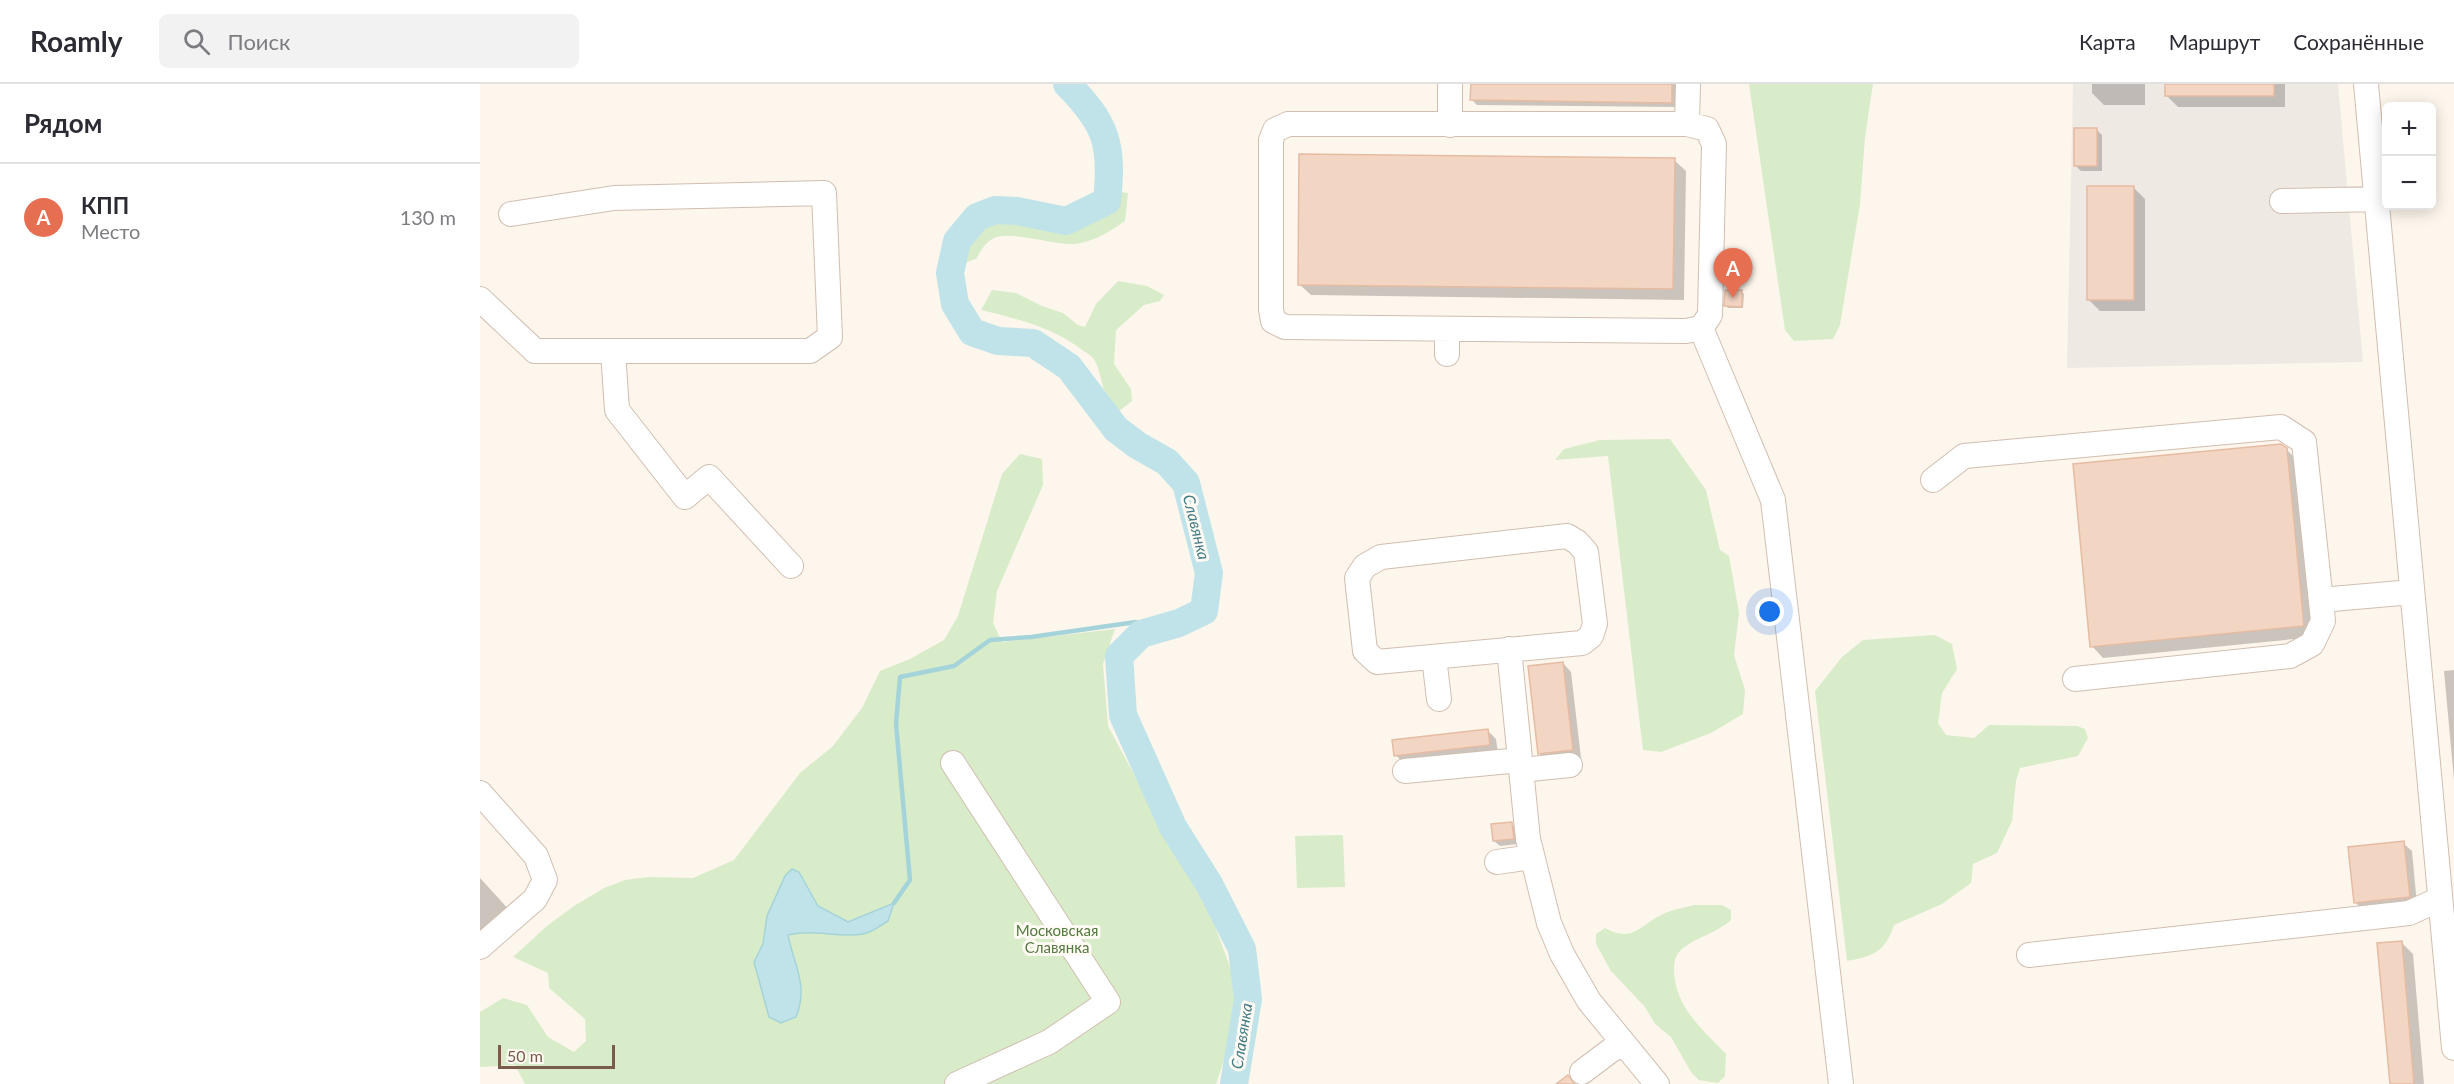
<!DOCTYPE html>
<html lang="ru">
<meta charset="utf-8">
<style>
body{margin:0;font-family:Lato,sans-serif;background:#f2f2f3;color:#2b2b33}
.controls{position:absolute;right:18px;top:18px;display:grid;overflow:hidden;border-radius:9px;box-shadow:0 3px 15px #0003}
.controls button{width:54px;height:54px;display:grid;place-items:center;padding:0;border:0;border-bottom:2px solid #e1e1e2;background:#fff;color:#2b2b33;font:30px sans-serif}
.scale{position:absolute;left:18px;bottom:15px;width:117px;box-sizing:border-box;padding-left:6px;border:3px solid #7a5c4d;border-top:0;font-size:16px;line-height:21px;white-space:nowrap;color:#7a5c4d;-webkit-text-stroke:4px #fffaf3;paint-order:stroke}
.you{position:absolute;left:1290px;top:528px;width:21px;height:21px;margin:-15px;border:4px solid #fff;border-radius:50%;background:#1a73e8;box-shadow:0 0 0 9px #1a73e833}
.badge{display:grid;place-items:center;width:39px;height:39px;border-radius:50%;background:#e76f51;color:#fff;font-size:20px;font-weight:700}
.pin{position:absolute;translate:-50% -50px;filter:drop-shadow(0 2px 3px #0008)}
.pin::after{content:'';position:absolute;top:32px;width:21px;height:18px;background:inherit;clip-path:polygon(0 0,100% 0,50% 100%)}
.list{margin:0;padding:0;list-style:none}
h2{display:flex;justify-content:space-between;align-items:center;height:78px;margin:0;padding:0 24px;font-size:26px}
h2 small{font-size:20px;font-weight:400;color:#7c7c81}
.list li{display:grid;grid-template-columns:39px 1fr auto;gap:18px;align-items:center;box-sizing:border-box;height:108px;padding:0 24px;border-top:2px solid #e1e1e2}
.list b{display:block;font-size:22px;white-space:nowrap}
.list p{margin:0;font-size:20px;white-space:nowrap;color:#7c7c81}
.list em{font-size:20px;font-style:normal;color:#7c7c81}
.icon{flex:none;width:33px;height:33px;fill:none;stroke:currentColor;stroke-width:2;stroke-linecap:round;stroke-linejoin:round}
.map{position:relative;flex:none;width:1974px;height:1000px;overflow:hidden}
header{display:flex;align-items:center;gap:36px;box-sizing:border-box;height:84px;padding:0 30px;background:#fff;border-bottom:2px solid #e1e1e2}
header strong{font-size:28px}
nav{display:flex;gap:33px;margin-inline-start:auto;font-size:21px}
.search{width:420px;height:54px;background:#f2f2f3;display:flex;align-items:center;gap:15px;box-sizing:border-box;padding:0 21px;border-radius:9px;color:#7c7c81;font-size:22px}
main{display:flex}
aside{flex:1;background:#fff}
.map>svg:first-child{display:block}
</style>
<header>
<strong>Roamly</strong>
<div class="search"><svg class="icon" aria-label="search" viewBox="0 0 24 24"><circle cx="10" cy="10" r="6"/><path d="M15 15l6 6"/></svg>Поиск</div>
<nav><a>Карта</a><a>Маршрут</a><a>Сохранённые</a></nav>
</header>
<main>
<aside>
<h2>Рядом<small></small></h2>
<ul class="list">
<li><span class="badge">A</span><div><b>КПП</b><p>Место</p></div><em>130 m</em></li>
</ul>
</aside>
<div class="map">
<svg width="1974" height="1000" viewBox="0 0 1974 1000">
<rect width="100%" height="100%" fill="#fdf6ec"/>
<!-- industrial -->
<path fill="#efe9e4" d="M1593,0H1858L1883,278L1587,284Z"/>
<!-- green -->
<path fill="#d8ecc9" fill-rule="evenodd" d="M1269,0H1393L1385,53L1380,120L1360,241L1353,255L1314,257L1305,246Z
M633,107L648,109L645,137C629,148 614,158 594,160C575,161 528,146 514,154C505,158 501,167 496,175L484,179L483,162L501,140L532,133L568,143L602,140L629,124Z
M638,197L667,202L684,211L680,217L664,221L636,246L634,280L651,305L652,317L639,327C619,309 625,298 615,277C613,273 609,270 605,268C575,244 538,235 501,226L512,206L536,209L562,222L583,229L598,241L605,243L616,220Z
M1190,355L1226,406L1240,466L1249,472L1259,529L1254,571L1265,606L1263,630L1231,649L1181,668L1163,666L1128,372L1075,376L1084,365L1120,356Z
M540,370L562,375L563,401L517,507L513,539L522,558L635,545L623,580L628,642L733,837L756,899L751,955L736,1000H45L35,981L0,983V928L23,914L47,921L68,953L94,968L106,957L105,935L69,904L68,889L33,873L68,841L94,822L124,804L145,796L168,793L213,794L254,776L320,689L353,662L382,624L400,587L430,575L464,556L478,532L522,390ZM319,788L338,822L368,838L414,820L351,850L325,847L308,851L312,870L289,933L274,878L283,860L305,792Z
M1455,551L1472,560L1477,585L1462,609L1458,639L1466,651L1494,654L1509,641L1597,642L1605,645L1608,654L1598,672L1540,684L1536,697L1532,737L1517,769L1493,780L1491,799L1462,820L1414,841C1405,868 1394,872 1367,877L1335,607L1362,573L1383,556Z
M863,751L865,803L817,804L815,752Z
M1214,821H1242L1251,826V836C1237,849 1217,853 1203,864C1196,870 1194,876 1194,885C1194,922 1222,945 1246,970L1245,992L1238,999L1219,996L1211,988L1191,953L1175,940L1165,923L1131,887L1116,860V850L1125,844C1153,859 1159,842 1181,831C1190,826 1203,824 1214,821Z"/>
<!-- water -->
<path fill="#bfe3e8" stroke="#a5d3da" stroke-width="1.5" d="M312,785L319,788L338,822L368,838L414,819L408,837C401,841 392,849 383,850C358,854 334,845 308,851C314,882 329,901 316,933L301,939L289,933L274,878L283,860L287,832L305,792Z"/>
<!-- shadow -->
<path fill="#0003" d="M992,0H1197V23L997,21L992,16Z
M1612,0H1665V21H1624L1612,9Z
M1686,0H1805V23H1698L1686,11Z
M1617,46L1622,51V87H1601L1595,81Z
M1194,76L1206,87L1204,216L831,211L819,200Z
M1653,103L1665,115V227H1620L1609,216Z
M1261,207L1264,210L1263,224H1248L1246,222Z
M1806,365L1818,377L1835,553L1623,574L1612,562Z
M1083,579L1091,588L1101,674L1068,678L1059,669Z
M1974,586V696L1964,587Z
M1008,647L1016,655L1018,670L924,680L916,671Z
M1031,739L1037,745L1038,760L1020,762L1014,757Z
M1923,759L1932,767L1937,821L1884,827L1875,818Z
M0,794L42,840L0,875Z
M1921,858L1933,870L1944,1000H1911Z"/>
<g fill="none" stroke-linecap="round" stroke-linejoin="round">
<!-- stream -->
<path stroke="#a5d3da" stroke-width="4.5" d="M414,819L430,796L416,640L420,593L474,582L510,556L551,553L656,538L672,547"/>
<!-- river -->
<path stroke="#bfe3e8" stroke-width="28" d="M587,0C627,40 633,61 627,117L586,137L537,127L515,126L497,133L477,157L470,189L475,220L492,248L518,257L553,259L589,283L636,345L657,361L687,378L706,399L729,489L724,527L699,539L661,550L639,572L643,631L693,743L729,800L762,865L768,915L754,1000"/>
</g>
<!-- building -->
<path fill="#f3d5c3" stroke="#e6bba3" stroke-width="1.5" d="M991,0H1192V19L990,16Z
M1685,0H1794V12H1685Z
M1594,44H1617V82H1594Z
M819,70L1195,74L1193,205L818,201Z
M1607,102H1654V216H1607Z
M1245,206H1262V223L1244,222Z
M1801,360L1807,364L1824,542L1610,563L1593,380Z
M1083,578L1093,666L1058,670L1048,582Z
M1008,645L1010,661L914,672L912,656Z
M1032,738L1034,755L1013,757L1011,740Z
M1924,757L1930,813L1874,819L1868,763Z
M1922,857L1934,1000H1910L1897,859Z
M1088,991L1095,1000H1076Z"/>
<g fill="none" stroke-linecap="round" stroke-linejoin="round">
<defs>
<path id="minor" d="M1886,0L1974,964
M1207,40L1208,0
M970,41V0
M1802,117L1897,115
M0,215L55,267H330L350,253L344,109L134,114L31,130
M1221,244L1206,247L805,243L793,237L791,225V56L795,46L808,40H1207L1227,45L1234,60L1230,231L1221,244L1293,416L1361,1000
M967,245V270
M133,267L137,326L205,413L229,393L311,482
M1453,396L1484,372L1801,343L1824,358L1843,537L1832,560L1810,572L1595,595
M1087,452L1097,458L1106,468L1115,540L1111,552L1102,559L897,578L885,567L877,494L885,482L901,473Z
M1841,516L1932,508
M1029,565L1048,755L1069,839L1082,870L1109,917L1177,1000
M954,573L959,615
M473,679L628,918L569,958L477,1000
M1041,686L1090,681
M925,687L1040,676
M0,709L56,772L65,796L55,815L0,863
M1017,778L1052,773
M1549,871L1929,829L1960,815
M1102,988L1142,958"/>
</defs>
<!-- minor casing -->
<use href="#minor" stroke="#d1beb0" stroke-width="26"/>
<!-- minor -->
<use href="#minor" stroke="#fff" stroke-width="24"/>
</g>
<g text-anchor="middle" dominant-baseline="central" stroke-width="6" stroke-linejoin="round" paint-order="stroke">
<!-- park labels -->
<g font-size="15" fill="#537a41" stroke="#fffaf3">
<text x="577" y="846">Московская<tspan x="577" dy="17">Славянка</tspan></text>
</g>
<!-- water labels -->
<g font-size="16" font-style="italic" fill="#437c86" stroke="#fffaf3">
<text transform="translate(717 443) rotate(76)">Славянка</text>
<text transform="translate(761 952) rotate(-81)">Славянка</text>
</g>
</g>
</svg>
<div class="controls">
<button>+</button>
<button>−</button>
</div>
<div class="scale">50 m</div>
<div class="you"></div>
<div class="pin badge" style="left:1253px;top:214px">A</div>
</div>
</main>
